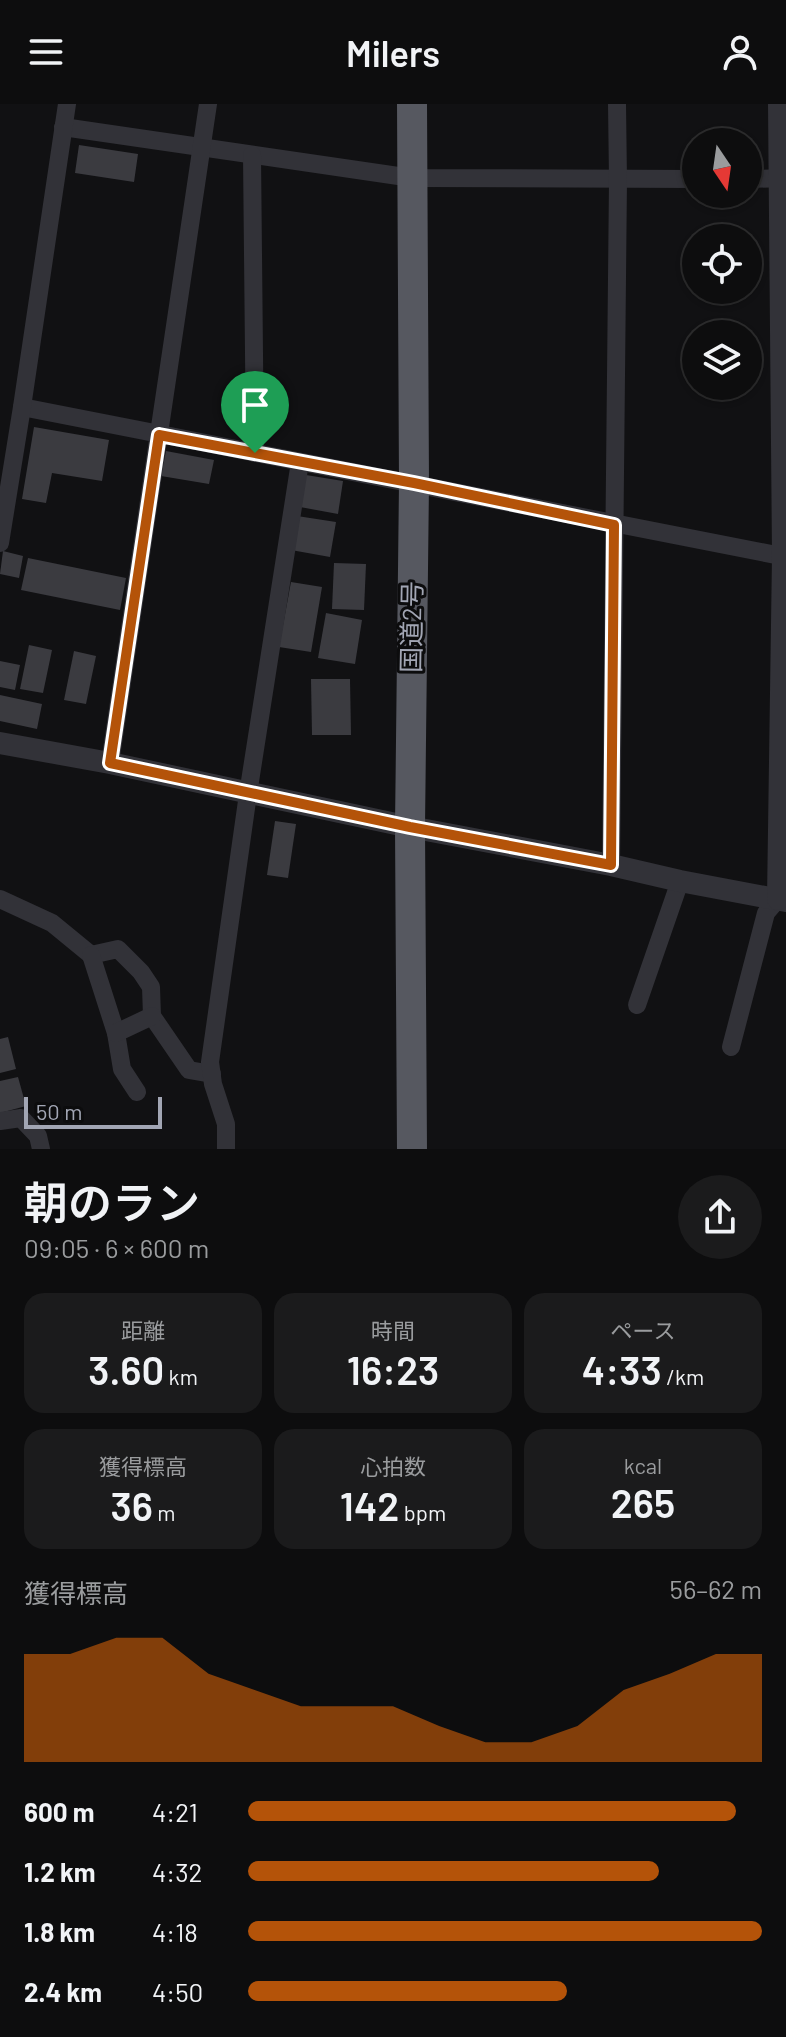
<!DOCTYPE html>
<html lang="ja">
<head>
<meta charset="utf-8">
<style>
	:root { --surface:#0d0d0e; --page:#1b1b1c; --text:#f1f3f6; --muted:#9a9c9e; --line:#2d2d2e; --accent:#b45309 }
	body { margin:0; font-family:Barlow,"Noto Sans JP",sans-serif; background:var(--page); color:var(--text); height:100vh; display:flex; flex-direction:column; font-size:30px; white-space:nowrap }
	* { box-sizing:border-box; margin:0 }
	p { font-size:26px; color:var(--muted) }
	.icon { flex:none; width:44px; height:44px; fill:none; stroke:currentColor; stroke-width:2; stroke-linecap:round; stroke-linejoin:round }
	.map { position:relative; height:1045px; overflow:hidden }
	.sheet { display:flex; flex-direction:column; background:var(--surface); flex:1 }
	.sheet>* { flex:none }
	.needle { width:52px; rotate:167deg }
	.fabs { position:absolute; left:682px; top:24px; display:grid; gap:16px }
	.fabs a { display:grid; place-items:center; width:80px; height:80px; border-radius:50%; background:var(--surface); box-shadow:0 2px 6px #0004,0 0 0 2px var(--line); font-size:40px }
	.scale { position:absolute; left:24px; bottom:20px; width:138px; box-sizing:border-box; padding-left:8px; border:4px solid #a2a6b4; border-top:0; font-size:22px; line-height:28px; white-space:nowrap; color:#a2a6b4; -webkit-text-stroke:6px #0c0c0d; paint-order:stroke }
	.pin { position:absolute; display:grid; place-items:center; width:68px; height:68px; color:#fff; margin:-82px -34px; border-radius:50% 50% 50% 0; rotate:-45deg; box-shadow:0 0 8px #0007 }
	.pin .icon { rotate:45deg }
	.round { display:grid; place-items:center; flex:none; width:84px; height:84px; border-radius:42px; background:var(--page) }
	.headline { display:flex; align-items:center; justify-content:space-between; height:136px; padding:0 24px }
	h1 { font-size:44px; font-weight:600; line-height:60px }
	.metrics { display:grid; grid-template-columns:repeat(3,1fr); gap:12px; height:136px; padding:8px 24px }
	.metrics div { display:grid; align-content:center; border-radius:20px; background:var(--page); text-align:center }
	.metrics b { font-size:40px; font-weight:600 }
	.metrics small { font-size:22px; font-weight:400 }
	.metrics p { font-size:22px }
	.chart { height:224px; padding:16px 24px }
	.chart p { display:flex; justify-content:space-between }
	.chart svg { width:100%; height:144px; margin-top:8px; fill:var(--accent); opacity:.7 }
	ul { padding:0 24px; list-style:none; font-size:26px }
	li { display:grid; grid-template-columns:128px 96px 1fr; align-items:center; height:60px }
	li i { height:20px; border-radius:10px; background:var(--accent) }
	header { display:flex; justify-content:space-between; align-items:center; height:104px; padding:0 24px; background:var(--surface); font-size:36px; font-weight:600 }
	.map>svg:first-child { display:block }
</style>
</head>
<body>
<header><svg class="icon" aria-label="menu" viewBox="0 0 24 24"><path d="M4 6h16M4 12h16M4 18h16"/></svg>Milers<svg class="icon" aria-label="person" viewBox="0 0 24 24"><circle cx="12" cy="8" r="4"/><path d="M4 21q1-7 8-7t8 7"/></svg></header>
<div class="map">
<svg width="786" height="1045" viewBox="0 0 786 1045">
	<rect width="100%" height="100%" fill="#111113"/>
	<!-- building -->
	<g fill="#3b3b40">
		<path d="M79 41 138 50 134 78 75 69Z"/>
		<path d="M34 323 109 336 102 377 52 369 46 399 22 395Z"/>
		<path d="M166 347 214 356 209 380 161 372Z"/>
		<path d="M306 371 343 377 338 410 300 403Z"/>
		<path d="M297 412 336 418 330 453 291 446Z"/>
		<path d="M3 447 23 452 19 474 0 470Z"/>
		<path d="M28 454 126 474 120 506 21 486Z"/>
		<path d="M334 459 366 460 364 506 332 505Z"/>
		<path d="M291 478 322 483 311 548 279 543Z"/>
		<path d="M326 509 362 516 355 560 318 554Z"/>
		<path d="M29 541 52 546 43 589 20 585Z"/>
		<path d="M74 547 96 552 86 600 64 596Z"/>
		<path d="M0 557 20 561 15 586 0 583Z"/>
		<path d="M311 575H350L351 631H312Z"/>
		<path d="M0 591 42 600 37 625 0 617Z"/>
		<path d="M275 717 296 720 288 774 267 771Z"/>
		<path d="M8 933 16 965 0 969V935Z"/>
		<path d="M18 973 26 1002 0 1009V977Z"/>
	</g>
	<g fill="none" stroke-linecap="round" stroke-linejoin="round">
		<!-- minor -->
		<g stroke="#323238" stroke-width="18">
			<path d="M63 23 412 74 696 75"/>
			<path d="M252 51 255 349"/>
			<path d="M748 75 786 74"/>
			<path d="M22 303C276 354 531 403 786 453"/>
			<path d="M0 439 22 303 67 0"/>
			<path d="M110 659 208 0"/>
			<path d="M611 761 618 76 617 0"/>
			<path d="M0 795 52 819 91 851 118 845 141 868 151 883 152 912 189 966 212 970"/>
			<path d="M91 851 116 929 122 965 137 988"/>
			<path d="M637 901 680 777"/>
			<path d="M116 929 152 912"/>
			<path d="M731 943 766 809 778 795"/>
			<path d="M0 1017 21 1014 38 1032 41 1045"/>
			<path d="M226 1045V1020L213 980 210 958 248 690 300 358"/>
		</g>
		<!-- tertiary -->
		<g stroke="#323238" stroke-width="22">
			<path d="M0 639 110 659 410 723 611 761 680 777 786 797"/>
			<path d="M778 795 783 452 779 0"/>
		</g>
		<!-- trunk -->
		<path stroke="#565860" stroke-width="30" d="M412 1045 410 723 414 379 412 0"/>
	</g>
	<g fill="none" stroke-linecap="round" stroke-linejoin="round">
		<!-- route casing -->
		<g stroke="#fff" stroke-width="16">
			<path id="route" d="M159 331 414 379 614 421 611 761 410 723 110 659Z"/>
		</g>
		<!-- route -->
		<use href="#route" stroke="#b45309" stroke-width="10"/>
	</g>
	<g text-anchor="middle" stroke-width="6" stroke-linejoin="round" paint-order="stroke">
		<!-- street labels -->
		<g font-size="26" fill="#a2a6b4" stroke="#0c0c0d">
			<text transform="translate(412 523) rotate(-89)" y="9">国道2号</text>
		</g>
	</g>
</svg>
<div class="fabs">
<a><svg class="needle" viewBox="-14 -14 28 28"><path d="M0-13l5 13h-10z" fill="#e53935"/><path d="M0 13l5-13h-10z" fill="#9a9c9e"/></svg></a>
<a><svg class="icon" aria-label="locate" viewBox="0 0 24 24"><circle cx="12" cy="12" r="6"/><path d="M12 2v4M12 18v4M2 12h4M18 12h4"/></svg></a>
<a><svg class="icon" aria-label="layers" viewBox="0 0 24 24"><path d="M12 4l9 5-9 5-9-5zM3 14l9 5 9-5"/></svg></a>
</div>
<div class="scale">50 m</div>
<div class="pin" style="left:255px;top:349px;background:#1e9e55"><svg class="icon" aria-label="arrive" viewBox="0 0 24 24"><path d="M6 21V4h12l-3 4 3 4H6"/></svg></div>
</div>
<section class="sheet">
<div class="headline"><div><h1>朝のラン</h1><p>09:05 · 6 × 600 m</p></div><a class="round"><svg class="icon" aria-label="share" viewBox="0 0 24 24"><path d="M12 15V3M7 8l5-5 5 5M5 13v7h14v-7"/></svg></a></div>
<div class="metrics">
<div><p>距離</p><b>3.60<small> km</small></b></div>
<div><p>時間</p><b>16:23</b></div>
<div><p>ペース</p><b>4:33<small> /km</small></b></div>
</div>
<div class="metrics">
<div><p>獲得標高</p><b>36<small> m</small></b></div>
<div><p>心拍数</p><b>142<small> bpm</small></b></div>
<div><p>kcal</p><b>265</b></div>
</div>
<div class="chart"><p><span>獲得標高</span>56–62 m</p>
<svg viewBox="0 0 160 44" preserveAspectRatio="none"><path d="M0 44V11L10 11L20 6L30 6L40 17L50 22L60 27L70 27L80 27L90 33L100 38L110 38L120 33L130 22L140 17L150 11L160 11V44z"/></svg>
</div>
<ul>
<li><b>600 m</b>4:21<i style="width:95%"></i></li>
<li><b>1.2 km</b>4:32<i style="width:80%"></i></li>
<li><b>1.8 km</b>4:18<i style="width:100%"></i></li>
<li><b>2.4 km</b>4:50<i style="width:62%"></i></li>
</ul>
</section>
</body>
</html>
